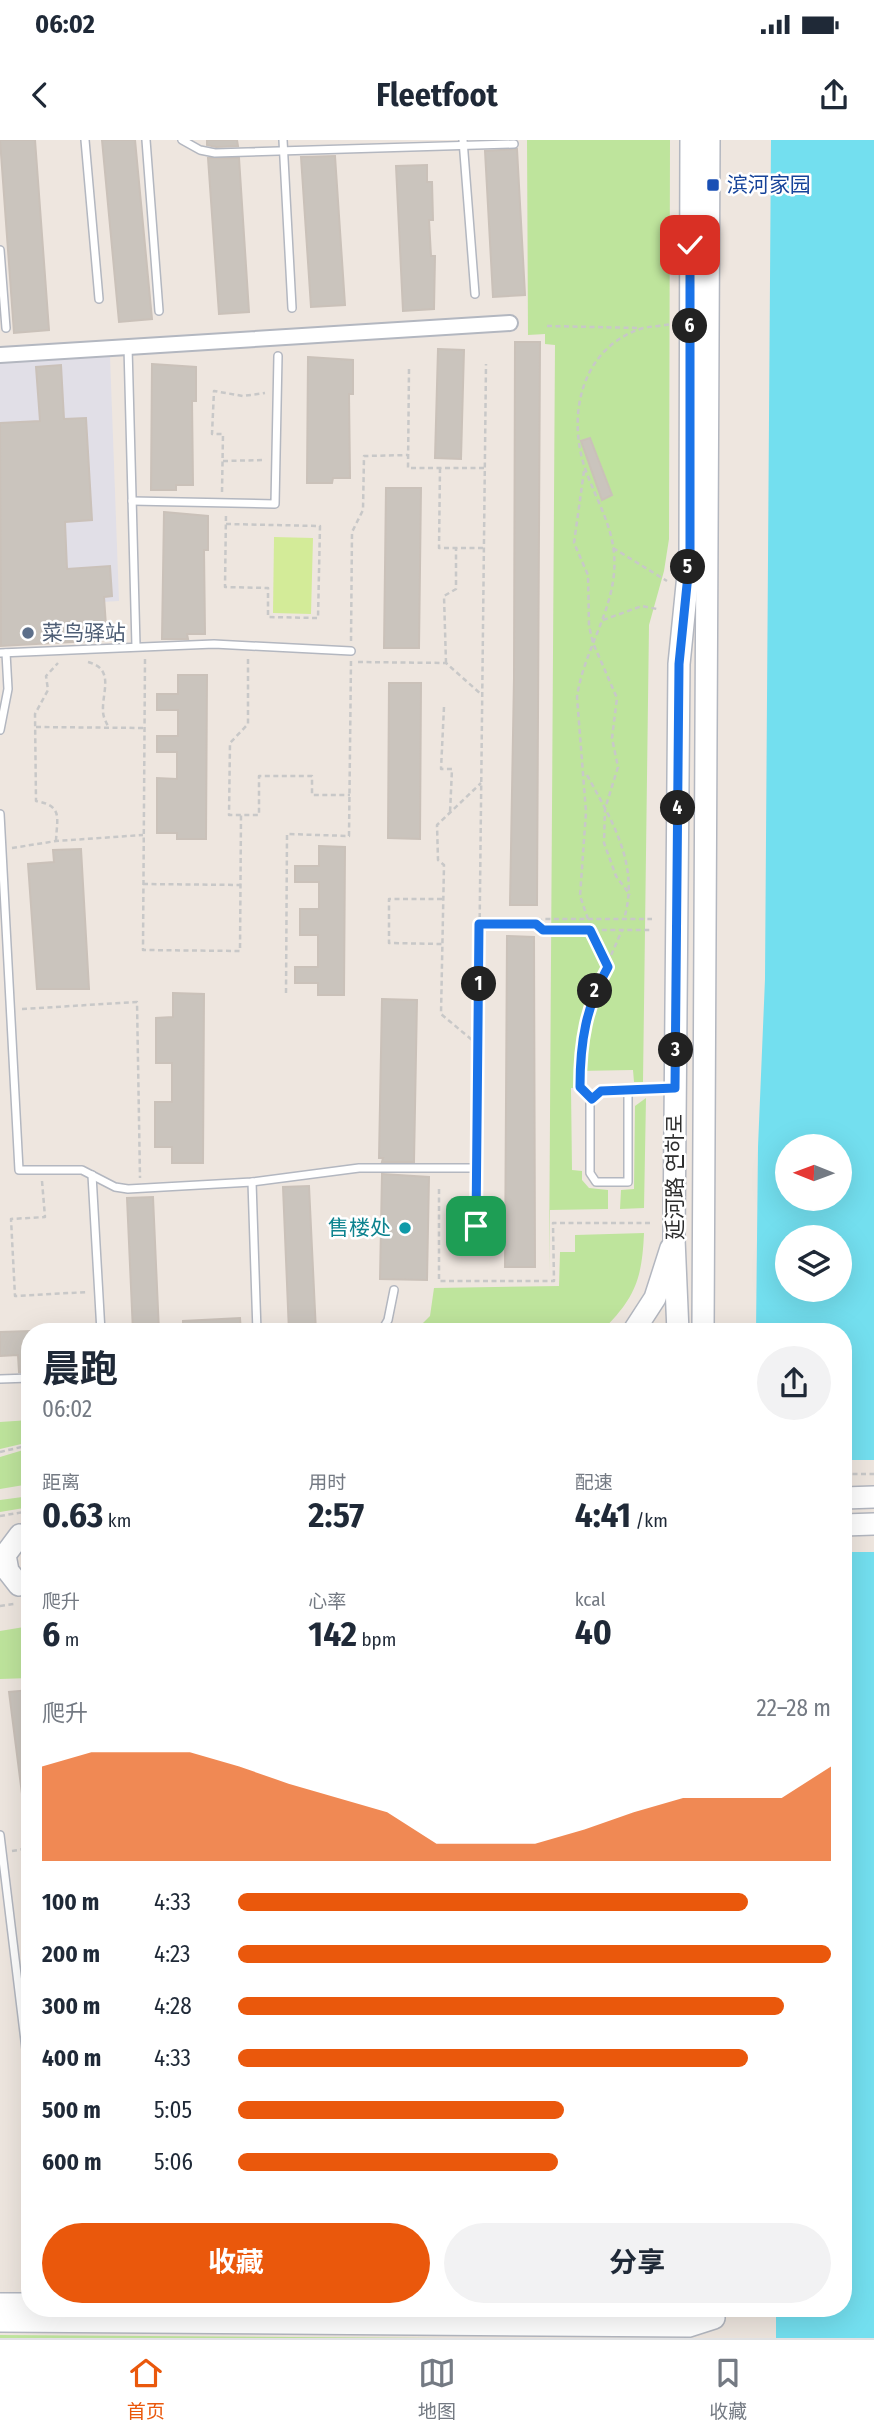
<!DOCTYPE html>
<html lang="zh">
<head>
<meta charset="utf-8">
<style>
	:root { --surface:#fff; --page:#f2f2f3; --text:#1f2937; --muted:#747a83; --line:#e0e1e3; --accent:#ea580c }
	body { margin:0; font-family:"Fira Sans Condensed","Noto Sans SC","Noto Sans KR",sans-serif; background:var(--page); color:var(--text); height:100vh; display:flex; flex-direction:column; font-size:26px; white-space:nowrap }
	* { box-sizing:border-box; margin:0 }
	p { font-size:23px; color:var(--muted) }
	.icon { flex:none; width:38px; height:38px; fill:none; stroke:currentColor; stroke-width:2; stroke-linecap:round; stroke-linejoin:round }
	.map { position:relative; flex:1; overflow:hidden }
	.sheet { position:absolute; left:21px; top:1183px; width:831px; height:994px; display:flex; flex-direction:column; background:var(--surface); border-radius:28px; box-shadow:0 7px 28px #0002 }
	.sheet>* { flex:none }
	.needle { width:46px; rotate:271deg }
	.buttons { position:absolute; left:775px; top:994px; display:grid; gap:14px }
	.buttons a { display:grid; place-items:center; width:77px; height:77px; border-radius:50%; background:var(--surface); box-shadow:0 7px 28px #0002; font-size:35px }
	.pin { position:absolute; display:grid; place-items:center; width:60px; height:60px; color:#fff; margin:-30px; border-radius:14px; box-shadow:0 4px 10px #0006 }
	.km { position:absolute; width:35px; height:35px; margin:-18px; border-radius:50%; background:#222; color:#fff; font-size:19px; line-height:35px; text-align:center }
	.round { display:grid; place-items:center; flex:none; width:74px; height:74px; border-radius:37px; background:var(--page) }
	.overview { display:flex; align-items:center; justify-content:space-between; height:119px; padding:0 21px }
	h1 { font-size:38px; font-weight:700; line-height:52px }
	.stats { display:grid; grid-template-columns:repeat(3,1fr); gap:10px; height:119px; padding:7px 21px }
	.stats div { display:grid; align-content:center }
	.stats b { font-size:35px; font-weight:700 }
	.stats small { font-size:19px; font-weight:400 }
	.stats p { font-size:19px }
	.chart { height:196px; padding:14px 21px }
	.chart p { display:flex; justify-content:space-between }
	.chart svg { width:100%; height:126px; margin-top:7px; fill:var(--accent); opacity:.7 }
	.action { display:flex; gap:14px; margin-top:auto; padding:14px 21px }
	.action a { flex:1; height:80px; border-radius:42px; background:var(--accent); color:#fff; font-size:28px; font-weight:700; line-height:80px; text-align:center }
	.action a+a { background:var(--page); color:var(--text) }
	ul { padding:0 21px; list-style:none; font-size:23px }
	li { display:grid; grid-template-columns:112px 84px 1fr; align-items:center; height:52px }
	li i { height:18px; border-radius:9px; background:var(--accent) }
	.status { display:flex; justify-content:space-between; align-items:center; height:49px; padding:0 35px; background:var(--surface); direction:ltr }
	.status svg { height:19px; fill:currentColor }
	header { display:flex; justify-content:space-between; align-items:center; height:91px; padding:0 21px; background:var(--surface); font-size:32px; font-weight:700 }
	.tabs { display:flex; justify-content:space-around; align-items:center; height:98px; border-top:2px solid var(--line); background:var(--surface); font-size:19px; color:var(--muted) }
	.tabs a { display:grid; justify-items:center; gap:4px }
	.tabs .on { color:var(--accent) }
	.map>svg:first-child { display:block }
</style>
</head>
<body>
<div class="status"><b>06:02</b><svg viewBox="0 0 49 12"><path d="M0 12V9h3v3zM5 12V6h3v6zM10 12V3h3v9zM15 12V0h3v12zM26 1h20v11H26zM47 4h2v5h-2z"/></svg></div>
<header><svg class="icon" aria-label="back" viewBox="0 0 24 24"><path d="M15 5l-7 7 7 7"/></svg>Fleetfoot<svg class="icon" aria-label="share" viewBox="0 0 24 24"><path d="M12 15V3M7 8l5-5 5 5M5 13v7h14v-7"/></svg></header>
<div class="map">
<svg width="874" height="2198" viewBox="0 0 874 2198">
	<rect width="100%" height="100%" fill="#eee6df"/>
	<!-- industrial -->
	<path fill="#e1dfe7" d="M110 216 119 461 0 468V221Z"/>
	<!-- green -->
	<g fill="#bee49c">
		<path d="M527 0H670L669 399 664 431 649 485 643 942H634L633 930 577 931V948H571L572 1030 582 1031V1040L589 1048 608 1050V1069L550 1070 549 1131 555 205 545 204V194L528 195Z"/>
		<path d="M646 958 644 1068 620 1069 621 1050 634 1049 635 966Z"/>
		<path d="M644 1093C642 1140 635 1158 601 1192H414L430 1176 434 1148 559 1146 560 1112H575V1095Z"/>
		<path d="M30 1280V1302L0 1309V1282Z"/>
		<path d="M30 1308V1344L0 1349V1317Z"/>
		<path d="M30 1356V1367L0 1372V1360Z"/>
		<path d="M30 1486V1538L0 1539V1491Z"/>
		<path d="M0 2195 446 2198H0Z"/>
	</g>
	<!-- pitch -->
	<path fill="#d3eb98" d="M274 397 313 398 311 474 273 473Z"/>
	<!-- water -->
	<path fill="#73dfef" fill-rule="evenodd" d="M771 0H874V2198H776V2168H844V1192H756L758 1007 765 839ZM788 1006H840V1059H788ZM788 1097H840V1150H788Z"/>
	<!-- pier -->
	<rect fill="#eee6df" x="844" y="1320" width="30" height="92"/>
	<!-- building -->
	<g fill="#cac4bd" stroke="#cac1b9" stroke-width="2">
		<path d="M0 0H35L49 190 14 193Z"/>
		<path d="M102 0H135L152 179 119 182Z"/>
		<path d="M207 0H237L238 6 216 7 207 5Z"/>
		<path d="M517 9 525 155 493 157 485 11Z"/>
		<path d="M335 16 345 165 311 167 301 17Z"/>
		<path d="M208 18H239L249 172 219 174Z"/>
		<path d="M427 25V42H432L433 80H429L431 116H435L434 169 403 171 396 26Z"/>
		<path d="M515 202H540L537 765H510L514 538Z"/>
		<path d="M438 209 464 210 461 319 435 318Z"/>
		<path d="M308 217 353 220V254H349L350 338H333L332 343H307Z"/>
		<path d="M152 224 196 227V261H192L193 345H176V350H151Z"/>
		<path d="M61 225 64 279 86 278 92 380 65 382 67 429 110 426 112 456 104 457 107 500 1 506 0 283 40 281 36 227Z"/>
		<path d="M590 298 612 355 602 360 581 301Z"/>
		<path d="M386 348H421L419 508H384Z"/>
		<path d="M164 372 208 376V410H204L205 494H187L188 499H162Z"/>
		<path d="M178 535H207L206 699H177V693H157V638L177 639V612H157V596H178V570H157V554H178Z"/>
		<path d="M389 543H421L420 699 388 698Z"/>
		<path d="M319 706 345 707 344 855H318V843H295V827H318V795H300V769H319V742H295V726H319Z"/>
		<path d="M81 709 89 849H37L28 724 54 722 53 710Z"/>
		<path d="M507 796 534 797 535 1127H505Z"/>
		<path d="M173 853 204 854 203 1023H172V1007H155V962H172V923H156V878L173 877Z"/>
		<path d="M382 859 417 860 414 1022H382L383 1018H379Z"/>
		<path d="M382 1034 429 1037 427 1140 380 1139Z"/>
		<path d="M309 1046 316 1192H289L283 1047Z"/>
		<path d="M153 1057 159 1192H133L127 1058Z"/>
		<path d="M240 1178 241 1192H183V1181Z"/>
		<path d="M30 1191V1232H19L18 1215 0 1216V1192Z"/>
		<path d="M30 1550V1653L22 1654 9 1552Z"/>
	</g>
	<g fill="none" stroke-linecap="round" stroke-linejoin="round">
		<!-- lane casing -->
		<g stroke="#b3b7c0" stroke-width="10">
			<g id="lane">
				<path d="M85 0 99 159"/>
				<path d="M146 0 159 171"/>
				<path d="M182 0 200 10 215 13 514 4"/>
				<path d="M283 0 292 168"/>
				<path d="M463 0 475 154"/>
				<path d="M0 110 6 188"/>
				<path d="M128 207 136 506"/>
				<path d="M132 361 275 364 278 216"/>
				<path d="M0 513 214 504 351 511"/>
				<path d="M0 590 8 549 6 513"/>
				<path d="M0 674 19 1030H82L115 1047 128 1049 252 1042 359 1028H476"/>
				<path d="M628 950V1042H596L590 1033V964C592 959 595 953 601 951 618 946 653 949 671 949"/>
				<path d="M92 1035 101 1192"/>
				<path d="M252 1042 257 1192"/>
				<path d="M381 1192 388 1180 394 1150"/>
				<path d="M0 1239 30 1238"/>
				<path d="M0 1695 30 1942"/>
			</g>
		</g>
		<!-- street casing -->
		<g stroke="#b3b7c0" stroke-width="18">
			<path id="street" d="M0 215 510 183"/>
		</g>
		<!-- secondary casing -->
		<g stroke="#b3b7c0" stroke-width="24">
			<g id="secondary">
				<path d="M633 1192 655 1158 671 1108"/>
				<path d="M678 1192 674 1099 679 524 690 415 691 0"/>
				<path d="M703 1192 709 0"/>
				<path d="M844 1358 874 1357"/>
				<path d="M844 1385 874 1384"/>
				<path d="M19 1445 8 1431 5 1415 20 1395"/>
				<path d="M0 2164H30"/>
				<path d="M0 2181 689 2186 714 2178"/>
			</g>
		</g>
		<!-- path -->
		<g stroke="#c8c8c8" stroke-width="2.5" stroke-dasharray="5 3.5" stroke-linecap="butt">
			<path d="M547 186 639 188"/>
			<path d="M409 229 408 328H484"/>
			<path d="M223 321 265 320"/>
			<path d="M440 328 439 408H484"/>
			<path d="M584 331 574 403 588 435 589 486 593 503 617 558 612 598 618 627 605 669 604 703 616 736 630 755"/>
			<path d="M222 352 223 294H212L214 251 243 256 265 253"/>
			<path d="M226 384 320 386 318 478 268 477V448L225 447 226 373"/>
			<path d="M613 408 667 441"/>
			<path d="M603 480 642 466 657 469"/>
			<path d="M351 501 352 392 363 370 364 316 408 315"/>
			<path d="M145 519 143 810 240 811 241 675"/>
			<path d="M248 519V584L230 603 229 675H259V636H312V655H350"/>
			<path d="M88 522C115 529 102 552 103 571 103 577 106 582 109 588"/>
			<path d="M358 522 446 523 482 555"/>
			<path d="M446 523 444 456 456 449V408"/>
			<path d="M444 567 441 629H452L450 673"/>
			<path d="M36 587 144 588"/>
			<path d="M587 635C612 681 640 725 624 779"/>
			<path d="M56 701C57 677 63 666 36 661L35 574 48 550 46 536 58 523"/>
			<path d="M12 708 56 701 143 695"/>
			<path d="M143 744 241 745"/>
			<path d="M442 759H389V803L442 804"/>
			<path d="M588 779 580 756 586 672 577 557C584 507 619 465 614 413 611 381 592 352 583 322 568 269 584 208 640 189 650 186 662 186 672 184"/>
			<path d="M479 784H536L543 779H652"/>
			<path d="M536 784 543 790H652"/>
			<path d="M590 790 608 827"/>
			<path d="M286 853 287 694 349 696 351 521"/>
			<path d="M22 869 137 862 140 1038"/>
			<path d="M478 905 441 874 444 725 438 720 437 685 481 643"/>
			<path d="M585 952 580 947V916L587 871 622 790"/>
			<path d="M477 1016 486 224"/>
			<path d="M42 1041 45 1077 11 1079 15 1156 88 1152"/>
			<path d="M439 1049V1141H554L553 1083H650"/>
			<path d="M476 1085V1040"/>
			<path d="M0 1312 30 1305"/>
			<path d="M844 1334H874"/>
			<path d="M0 1376 30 1371"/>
			<path d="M0 1466 14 1464"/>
			<path d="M12 1711 30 1708"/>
		</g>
		<!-- lane -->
		<use href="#lane" stroke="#fff" stroke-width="7"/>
		<!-- street -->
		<use href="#street" stroke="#fff" stroke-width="14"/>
		<!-- secondary -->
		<use href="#secondary" stroke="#fff" stroke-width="21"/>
	</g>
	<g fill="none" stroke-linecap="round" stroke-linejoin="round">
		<!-- route casing -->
		<g stroke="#fff" stroke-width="14">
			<path id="route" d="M476 1086 479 784H536L543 790H590L608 827C586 866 580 902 580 947L592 959 601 951 675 948 679 524 690 415V105"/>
		</g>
		<!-- route -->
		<use href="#route" stroke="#1a73e8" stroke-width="9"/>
	</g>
	<!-- markers -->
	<rect fill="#1a4fb4" stroke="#fff" stroke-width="2.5" x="706" y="38" width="14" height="14" rx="3.5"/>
	<circle fill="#5c6f8a" stroke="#fff" stroke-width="2.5" cx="28" cy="493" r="7"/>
	<circle fill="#0f9aa8" stroke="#fff" stroke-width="2.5" cx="405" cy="1088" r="7"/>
	<g text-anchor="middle" stroke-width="5" stroke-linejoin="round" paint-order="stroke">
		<!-- transit labels -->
		<g font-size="21" fill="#164399" stroke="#fff" text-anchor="start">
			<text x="727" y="52">滨河家园</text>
		</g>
		<!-- service labels -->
		<g font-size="21" fill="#4e5e75" stroke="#fff" text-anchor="start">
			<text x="42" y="500">菜鸟驿站</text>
		</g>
		<!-- street labels -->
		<g font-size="21" fill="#2d2d2d" stroke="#fff">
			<text transform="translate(675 1037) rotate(-90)" y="7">延河路 연하로</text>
		</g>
		<!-- culture labels -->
		<g font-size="21" fill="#0d838f" stroke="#fff" text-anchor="end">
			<text x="391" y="1095">售楼处</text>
		</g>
	</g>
</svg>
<div class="buttons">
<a><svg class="needle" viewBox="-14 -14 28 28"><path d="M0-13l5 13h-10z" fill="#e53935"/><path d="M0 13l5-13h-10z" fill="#747a83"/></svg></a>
<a><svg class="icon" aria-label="layers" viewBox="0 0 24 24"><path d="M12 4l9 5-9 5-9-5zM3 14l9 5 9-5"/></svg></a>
</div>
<div class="pin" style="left:476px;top:1086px;background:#1e9e55"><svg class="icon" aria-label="arrive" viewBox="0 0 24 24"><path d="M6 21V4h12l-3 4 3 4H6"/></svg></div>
<div class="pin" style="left:690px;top:105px;background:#d93025"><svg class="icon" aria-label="check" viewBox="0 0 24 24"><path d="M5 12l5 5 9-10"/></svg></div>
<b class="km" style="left:479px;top:844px">1</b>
<b class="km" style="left:595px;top:851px">2</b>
<b class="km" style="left:676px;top:910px">3</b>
<b class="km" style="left:678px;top:668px">4</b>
<b class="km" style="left:688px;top:427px">5</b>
<b class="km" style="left:690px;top:186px">6</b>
<section class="sheet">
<div class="overview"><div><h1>晨跑</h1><p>06:02</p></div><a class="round"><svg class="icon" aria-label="share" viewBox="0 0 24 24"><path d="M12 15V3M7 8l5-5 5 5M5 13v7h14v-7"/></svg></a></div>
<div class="stats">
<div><p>距离</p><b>0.63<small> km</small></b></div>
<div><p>用时</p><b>2:57</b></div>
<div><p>配速</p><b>4:41<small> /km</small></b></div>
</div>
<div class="stats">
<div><p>爬升</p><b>6<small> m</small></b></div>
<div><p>心率</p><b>142<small> bpm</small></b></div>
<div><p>kcal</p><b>40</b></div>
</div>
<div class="chart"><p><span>爬升</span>22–28 m</p>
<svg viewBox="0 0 160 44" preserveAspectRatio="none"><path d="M0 44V11L10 6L20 6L30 6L40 11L50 17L60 22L70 27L80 38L90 38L100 38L110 33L120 27L130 22L140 22L150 22L160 11V44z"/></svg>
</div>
<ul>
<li><b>100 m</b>4:33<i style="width:86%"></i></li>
<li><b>200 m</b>4:23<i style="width:100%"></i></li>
<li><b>300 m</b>4:28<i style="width:92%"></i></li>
<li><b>400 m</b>4:33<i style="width:86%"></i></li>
<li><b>500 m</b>5:05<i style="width:55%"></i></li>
<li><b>600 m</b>5:06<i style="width:54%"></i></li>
</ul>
<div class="action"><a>收藏</a><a>分享</a></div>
</section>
</div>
<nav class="tabs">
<a class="on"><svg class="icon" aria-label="home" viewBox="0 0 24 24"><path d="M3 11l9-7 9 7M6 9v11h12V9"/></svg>首页</a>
<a><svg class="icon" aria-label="map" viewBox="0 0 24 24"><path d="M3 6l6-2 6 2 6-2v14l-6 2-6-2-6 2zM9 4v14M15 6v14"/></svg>地图</a>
<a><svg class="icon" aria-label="saved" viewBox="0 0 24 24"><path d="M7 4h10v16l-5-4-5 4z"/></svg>收藏</a>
</nav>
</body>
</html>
